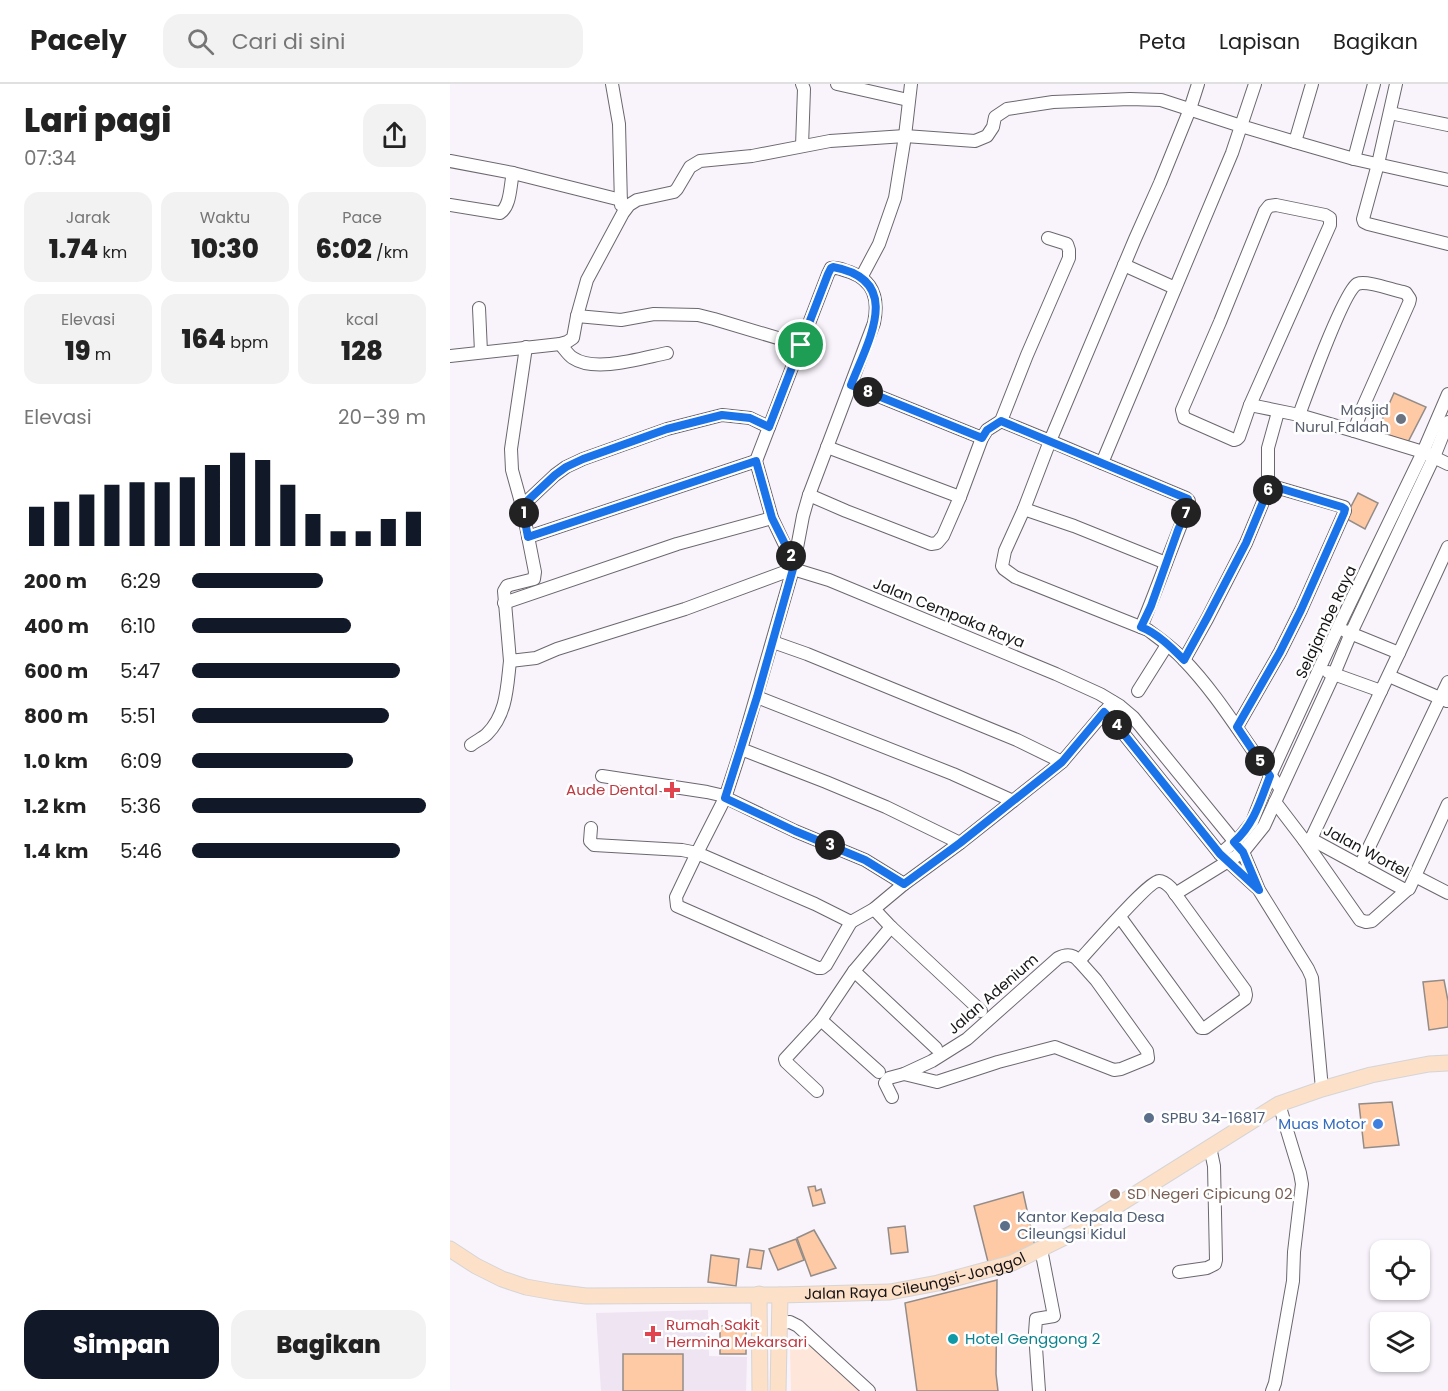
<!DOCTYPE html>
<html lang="id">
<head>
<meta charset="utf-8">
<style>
	:root { --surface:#fff; --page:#f2f2f2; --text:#222; --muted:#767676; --line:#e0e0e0; --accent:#111827 }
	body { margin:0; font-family:Poppins,sans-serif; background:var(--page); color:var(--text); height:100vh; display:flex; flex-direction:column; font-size:22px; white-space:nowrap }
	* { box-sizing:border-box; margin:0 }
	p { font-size:20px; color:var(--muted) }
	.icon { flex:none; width:33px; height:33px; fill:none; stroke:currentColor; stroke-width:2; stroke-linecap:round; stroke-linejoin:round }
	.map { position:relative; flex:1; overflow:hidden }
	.side { display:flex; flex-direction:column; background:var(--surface); width:450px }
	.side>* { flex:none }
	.buttons { position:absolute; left:920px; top:1156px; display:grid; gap:12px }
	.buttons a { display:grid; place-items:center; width:60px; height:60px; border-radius:12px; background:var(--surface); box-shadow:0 2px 4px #0004; font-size:30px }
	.pin { position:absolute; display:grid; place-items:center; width:51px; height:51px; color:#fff; margin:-26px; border:3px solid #fff; border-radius:50%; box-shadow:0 2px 6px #0007 }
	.km { position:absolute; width:30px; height:30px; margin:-15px; border-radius:50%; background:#222; color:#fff; font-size:16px; line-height:30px; text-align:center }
	.round { display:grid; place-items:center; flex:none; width:63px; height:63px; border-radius:18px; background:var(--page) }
	.head { display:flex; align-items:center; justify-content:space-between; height:102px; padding:0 24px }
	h1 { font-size:33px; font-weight:800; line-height:45px }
	.figures { display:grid; grid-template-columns:repeat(3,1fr); gap:9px; height:102px; padding:6px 24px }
	.figures div { display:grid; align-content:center; border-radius:15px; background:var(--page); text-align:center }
	.figures b { font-size:26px; font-weight:800 }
	.figures small { font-size:16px; font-weight:400 }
	.figures p { font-size:16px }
	.chart { height:168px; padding:12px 24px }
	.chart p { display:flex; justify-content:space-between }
	.chart svg { width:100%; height:108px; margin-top:6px; stroke:var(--accent); stroke-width:6 }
	.action { display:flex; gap:12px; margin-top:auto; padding:12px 24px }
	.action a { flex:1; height:69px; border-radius:18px; background:var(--accent); color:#fff; font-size:24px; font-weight:800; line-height:69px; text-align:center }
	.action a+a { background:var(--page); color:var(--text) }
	ul { padding:0 24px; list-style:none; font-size:20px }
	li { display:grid; grid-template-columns:96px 72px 1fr; align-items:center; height:45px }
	li i { height:15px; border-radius:8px; background:var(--accent) }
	header { display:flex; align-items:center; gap:36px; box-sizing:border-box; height:84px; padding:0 30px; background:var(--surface); border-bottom:2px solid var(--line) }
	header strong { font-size:28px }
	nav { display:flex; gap:33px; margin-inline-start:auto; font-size:21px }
	.search { width:420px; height:54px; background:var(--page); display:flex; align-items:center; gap:15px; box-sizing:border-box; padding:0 21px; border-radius:18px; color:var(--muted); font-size:22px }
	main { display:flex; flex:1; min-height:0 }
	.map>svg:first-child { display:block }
</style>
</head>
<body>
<header>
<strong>Pacely</strong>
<div class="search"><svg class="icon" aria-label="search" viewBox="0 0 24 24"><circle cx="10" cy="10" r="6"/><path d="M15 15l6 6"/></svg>Cari di sini</div>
<nav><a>Peta</a><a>Lapisan</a><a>Bagikan</a></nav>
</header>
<main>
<section class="side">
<div class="head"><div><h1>Lari pagi</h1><p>07:34</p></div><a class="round"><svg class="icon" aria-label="share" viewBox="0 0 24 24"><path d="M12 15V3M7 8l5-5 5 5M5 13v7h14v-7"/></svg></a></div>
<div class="figures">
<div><p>Jarak</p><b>1.74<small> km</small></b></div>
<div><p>Waktu</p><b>10:30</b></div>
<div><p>Pace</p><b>6:02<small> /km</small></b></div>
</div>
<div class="figures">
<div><p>Elevasi</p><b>19<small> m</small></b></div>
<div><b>164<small> bpm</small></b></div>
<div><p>kcal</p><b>128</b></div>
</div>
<div class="chart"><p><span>Elevasi</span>20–39 m</p>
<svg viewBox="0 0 160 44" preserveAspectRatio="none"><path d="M5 44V28M15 44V26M25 44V23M35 44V19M45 44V18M55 44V18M65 44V16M75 44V11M85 44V6M95 44V9M105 44V19M115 44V31M125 44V38M135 44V38M145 44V33M155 44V30"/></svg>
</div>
<ul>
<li><b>200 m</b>6:29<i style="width:56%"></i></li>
<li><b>400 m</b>6:10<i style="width:68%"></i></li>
<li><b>600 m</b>5:47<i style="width:89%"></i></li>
<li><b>800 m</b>5:51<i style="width:84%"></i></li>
<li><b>1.0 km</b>6:09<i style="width:69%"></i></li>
<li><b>1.2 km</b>5:36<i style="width:100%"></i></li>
<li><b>1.4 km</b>5:46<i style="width:89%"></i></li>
</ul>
<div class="action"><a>Simpan</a><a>Bagikan</a></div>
</section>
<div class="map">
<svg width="998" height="1307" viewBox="0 0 998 1307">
	<rect width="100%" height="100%" fill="#f9f3fb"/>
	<!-- commercial -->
	<path fill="#fee6db" d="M352 1250 419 1307H341L340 1265Z"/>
	<!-- built -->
	<path fill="#efe4f2" d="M258 1226 259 1272 297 1273 296 1307H151L146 1229Z"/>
	<!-- building -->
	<g fill="#fec9a5" stroke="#938c87" stroke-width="1.5">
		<path d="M944 309 976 323 958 358 927 347Z"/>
		<path d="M908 409 928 419 915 445 895 434Z"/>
		<path d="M994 896 998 917V943L979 946 973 898Z"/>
		<path d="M942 1018 949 1061 914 1064 909 1020Z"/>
		<path d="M365 1102 366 1107 371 1105 375 1119 363 1122 358 1103Z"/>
		<path d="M573 1108 585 1162 539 1182 524 1122Z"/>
		<path d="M455 1142 458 1168 441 1170 438 1144Z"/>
		<path d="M364 1146 386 1184 361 1192 347 1154Z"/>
		<path d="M346 1155 354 1176 328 1186 319 1165Z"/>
		<path d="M300 1165 314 1167 311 1185 297 1183Z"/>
		<path d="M261 1171 289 1175 286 1202 258 1198Z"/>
		<path d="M547 1196 546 1290 548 1307H467L455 1219Z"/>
		<rect x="270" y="1242" width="26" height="28"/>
		<rect x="173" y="1270" width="60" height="37"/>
	</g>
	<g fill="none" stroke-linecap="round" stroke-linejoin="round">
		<!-- minor casing -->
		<g stroke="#6c676e" stroke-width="14">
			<g id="minor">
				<path d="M162 0 169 40 171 121"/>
				<path d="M387 0 458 16"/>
				<path d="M805 0 791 42 845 58"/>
				<path d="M862 0 845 58 904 75 998 96"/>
				<path d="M946 0 928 80 913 135 914 138 918 140 998 160"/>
				<path d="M940 29 998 41"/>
				<path d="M352 62 354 5 352 0"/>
				<path d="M904 75 924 0"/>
				<path d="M0 77 63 89 171 116"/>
				<path d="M0 121 50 129C61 122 60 101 63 89"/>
				<path d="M826 121 875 131 880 134V141L800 321 789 353 787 355 784 356 734 334 732 326 770 238 815 127 819 122Z"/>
				<path d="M674 181 725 204"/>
				<path d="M412 192 429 160 445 114 455 52 461 0"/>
				<path d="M29 224 31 268"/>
				<path d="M127 232 171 236 204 230 248 231 264 235 351 261"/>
				<path d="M110 260C114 264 118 271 123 274 145 289 192 274 217 269"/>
				<path d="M0 272 110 260 117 258 123 254 127 232 137 196 173 129 179 121 187 116 224 108 227 105 240 83 250 77 302 72 380 57 455 52 525 57 537 52 543 43 545 33 557 25 603 18 680 15 711 16 791 42 782 69 652 379 736 414 739 417V421C722 461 708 503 691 543"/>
				<path d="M401 301 532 354"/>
				<path d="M800 321 849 331 904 347 973 368 998 380"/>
				<path d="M849 331C856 312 894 207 907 200 917 196 942 206 953 208L956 209 960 215 959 219 912 325 904 347"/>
				<path d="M551 337 600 357 685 155 710 99 740 25 748 0"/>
				<path d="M319 343 300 334 272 331 217 345 133 375 116 383 105 391 72 422 85 488 84 495 60 501 57 502 54 507 60 577 86 574 107 565 235 525 343 485 379 496 606 590 650 610 670 622 683 633 793 768 809 806 858 885 862 894 872 1005"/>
				<path d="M652 379 600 357 574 425 555 467 552 482 554 485 565 493 698 546C710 555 723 564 733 575 771 614 797 662 830 704"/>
				<path d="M818 406V364L828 328"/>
				<path d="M359 411 396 427 481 460 487 459 493 452 510 413 377 363"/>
				<path d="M510 413 532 354 537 346 551 337 577 271 619 174V166L617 160 598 154"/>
				<path d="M72 422 62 386 61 365 76 263"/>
				<path d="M574 425 624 442 716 479"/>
				<path d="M78 453 306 377"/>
				<path d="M343 478 322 434 306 377 378 190 381 184C388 183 393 186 400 188 424 197 429 215 424 239L359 411 353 432 343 485 291 665 275 714 247 769 365 820 401 838 424 825 454 800 510 759 612 678 663 618"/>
				<path d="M54 519 227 460 322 434"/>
				<path d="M323 558 357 570 567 656 612 678"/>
				<path d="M949 569 998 463"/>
				<path d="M734 576 757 535 796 459 818 406 823 404H829L894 423 895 427 851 526 830 568 787 643"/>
				<path d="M878 588 931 607 949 569 895 547"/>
				<path d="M939 592 997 617"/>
				<path d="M688 607 717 561"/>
				<path d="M307 613 503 690 563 717"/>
				<path d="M654 628 665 639 770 770 806 803"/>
				<path d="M21 661C26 657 33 654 37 650 57 630 57 603 60 577"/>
				<path d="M291 665 376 698 436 723 510 759"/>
				<path d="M152 692 257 708 270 711 345 747 415 776 454 800"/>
				<path d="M825 718 854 756 861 755 955 806 959 805 965 792 998 809"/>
				<path d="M141 744 140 757 144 761 232 766 247 769 226 813 227 822 368 884H372L376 881 401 838"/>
				<path d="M861 755 931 607"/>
				<path d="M854 756 910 836 916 838 922 837 958 805"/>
				<path d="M770 770 790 753 802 738 820 692 888 544 973 368 998 310"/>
				<path d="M910 782 998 598"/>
				<path d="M965 792 998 720"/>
				<path d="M725 810 793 768 814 742 884 590 901 549 984 373 998 338"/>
				<path d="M441 843 531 927"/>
				<path d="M404 887 486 964"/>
				<path d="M371 936 429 988"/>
				<path d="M454 990 487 998 548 978 605 963 664 986 671 985 698 974 697 967 646 896 629 877"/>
				<path d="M367 1007 336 978 335 975 371 936 404 887 441 843 424 825"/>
				<path d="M442 1013 435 999 439 994 454 990 482 977 517 955 608 874C616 870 623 870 629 877 640 865 699 797 709 797 714 797 718 801 721 804L795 906 796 911 795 915 755 944H751L670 833"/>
				<path d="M729 1188 757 1184 765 1180 766 1176 764 1082 760 1063"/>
				<path d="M329 1239 340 1238 348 1242 419 1307"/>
				<path d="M589 1307 585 1249 586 1235 604 1232 591 1165"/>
				<path d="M822 1307 825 1299 843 1197 844 1168 852 1100 850 1089 829 1020"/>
			</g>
		</g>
		<!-- major casing -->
		<g stroke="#d5d5d5" stroke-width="17">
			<g id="major">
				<path id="s1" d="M0 1165 26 1182 52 1195 76 1203 104 1208 136 1212 330 1211 440 1208 488 1199 562 1179 625 1148 829 1020 872 1005 921 991 979 980 998 979"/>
				<path d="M309 1210 310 1307"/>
				<path d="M328 1307 330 1211"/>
			</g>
		</g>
		<!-- minor -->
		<use href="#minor" stroke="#fff" stroke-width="12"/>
		<!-- major -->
		<use href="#major" stroke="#fde0c8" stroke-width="15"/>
	</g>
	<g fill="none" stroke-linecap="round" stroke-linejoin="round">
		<!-- route casing -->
		<g stroke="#fff" stroke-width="12">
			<path id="route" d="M383 183C455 196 418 257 401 301L532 354 537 346 551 337 738 415 739 421 728 446 701 522 691 543C707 549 722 564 734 576L757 534 796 459 818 406 823 404H829L892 423 895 425 894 429 851 526 830 568 787 643 820 692C811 715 804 741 784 758L793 768 809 806 770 770 665 639 654 628 612 678 510 759 454 800 415 776 345 747 275 714 307 613 343 485 344 478 322 434 306 377 78 453 72 422 105 391 116 383 133 375 217 345 272 331 300 334 319 343 378 190 381 184Z"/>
		</g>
		<!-- route -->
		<use href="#route" stroke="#1a73e8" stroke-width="8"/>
	</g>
	<!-- markers -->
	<circle fill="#6b7280" stroke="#fff" stroke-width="2" cx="951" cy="335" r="6"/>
	<g fill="#e0444e" stroke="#fff" stroke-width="2">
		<path d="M219 697h6v6h6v6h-6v6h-6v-6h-6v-6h6z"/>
		<path d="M200 1241h6v6h6v6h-6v6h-6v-6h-6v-6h6z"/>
	</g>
	<g fill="#5c6f8a" stroke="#fff" stroke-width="2">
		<circle cx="699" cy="1034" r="6"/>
		<circle cx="555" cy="1142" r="6"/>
	</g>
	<circle fill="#3f7fe0" stroke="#fff" stroke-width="2" cx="928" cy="1040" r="6"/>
	<circle fill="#8d6e63" stroke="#fff" stroke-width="2" cx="665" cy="1110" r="6"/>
	<circle fill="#0f9aa8" stroke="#fff" stroke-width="2" cx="503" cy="1255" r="6"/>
	<g text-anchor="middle" stroke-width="5" stroke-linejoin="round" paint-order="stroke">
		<!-- worship labels -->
		<g font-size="15" fill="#5b616d" stroke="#fff" text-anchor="end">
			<text x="939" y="331">Masjid<tspan x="939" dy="17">Nurul Falaah</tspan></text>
		</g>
		<!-- street labels -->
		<g font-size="15" fill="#151316" stroke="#fff">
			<text transform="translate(499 529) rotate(22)" y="5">Jalan Cempaka Raya</text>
			<text transform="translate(876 538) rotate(-65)" y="5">Selajambe Raya</text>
			<text transform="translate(916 767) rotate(28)" y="5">Jalan Wortel</text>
			<text transform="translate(543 910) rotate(-41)" y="5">Jalan Adenium</text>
			<text dy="5" stroke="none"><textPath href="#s1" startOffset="477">Jalan Raya Cileungsi-Jonggol</textPath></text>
		</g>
		<!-- health labels -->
		<g font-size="15" fill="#be3a42" stroke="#fff" text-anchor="end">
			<text x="208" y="711">Aude Dental</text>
			<text x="216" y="1246" text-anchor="start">Rumah Sakit<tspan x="216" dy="17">Hermina Mekarsari</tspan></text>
		</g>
		<!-- service labels -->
		<g font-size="15" fill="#4e5e75" stroke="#fff" text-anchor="start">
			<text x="711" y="1039">SPBU 34-16817</text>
			<text x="567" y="1138">Kantor Kepala Desa<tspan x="567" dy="17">Cileungsi Kidul</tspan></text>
		</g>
		<!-- shop labels -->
		<g font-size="15" fill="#366cbe" stroke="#fff" text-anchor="end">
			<text x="916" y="1045">Muas Motor</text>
		</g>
		<!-- education labels -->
		<g font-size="15" fill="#785e54" stroke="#fff" text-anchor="start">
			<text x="677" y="1115">SD Negeri Cipicung 02</text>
		</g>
		<!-- culture labels -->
		<g font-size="15" fill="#0d838f" stroke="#fff" text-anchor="start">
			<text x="515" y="1260">Hotel Genggong 2</text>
		</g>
	</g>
</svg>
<div class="buttons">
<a><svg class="icon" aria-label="locate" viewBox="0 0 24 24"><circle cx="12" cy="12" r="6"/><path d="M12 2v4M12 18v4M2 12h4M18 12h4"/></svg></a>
<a><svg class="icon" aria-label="layers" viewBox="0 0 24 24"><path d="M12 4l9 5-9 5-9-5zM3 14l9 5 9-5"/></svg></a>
</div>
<div class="pin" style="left:351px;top:261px;background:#1e9e55"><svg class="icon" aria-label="arrive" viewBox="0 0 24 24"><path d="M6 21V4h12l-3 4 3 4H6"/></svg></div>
<b class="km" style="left:74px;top:429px">1</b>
<b class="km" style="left:341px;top:472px">2</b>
<b class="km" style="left:380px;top:761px">3</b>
<b class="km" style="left:667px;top:641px">4</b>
<b class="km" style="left:810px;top:677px">5</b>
<b class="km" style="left:818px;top:406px">6</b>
<b class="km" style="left:736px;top:429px">7</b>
<b class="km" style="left:418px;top:308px">8</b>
</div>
</main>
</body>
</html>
